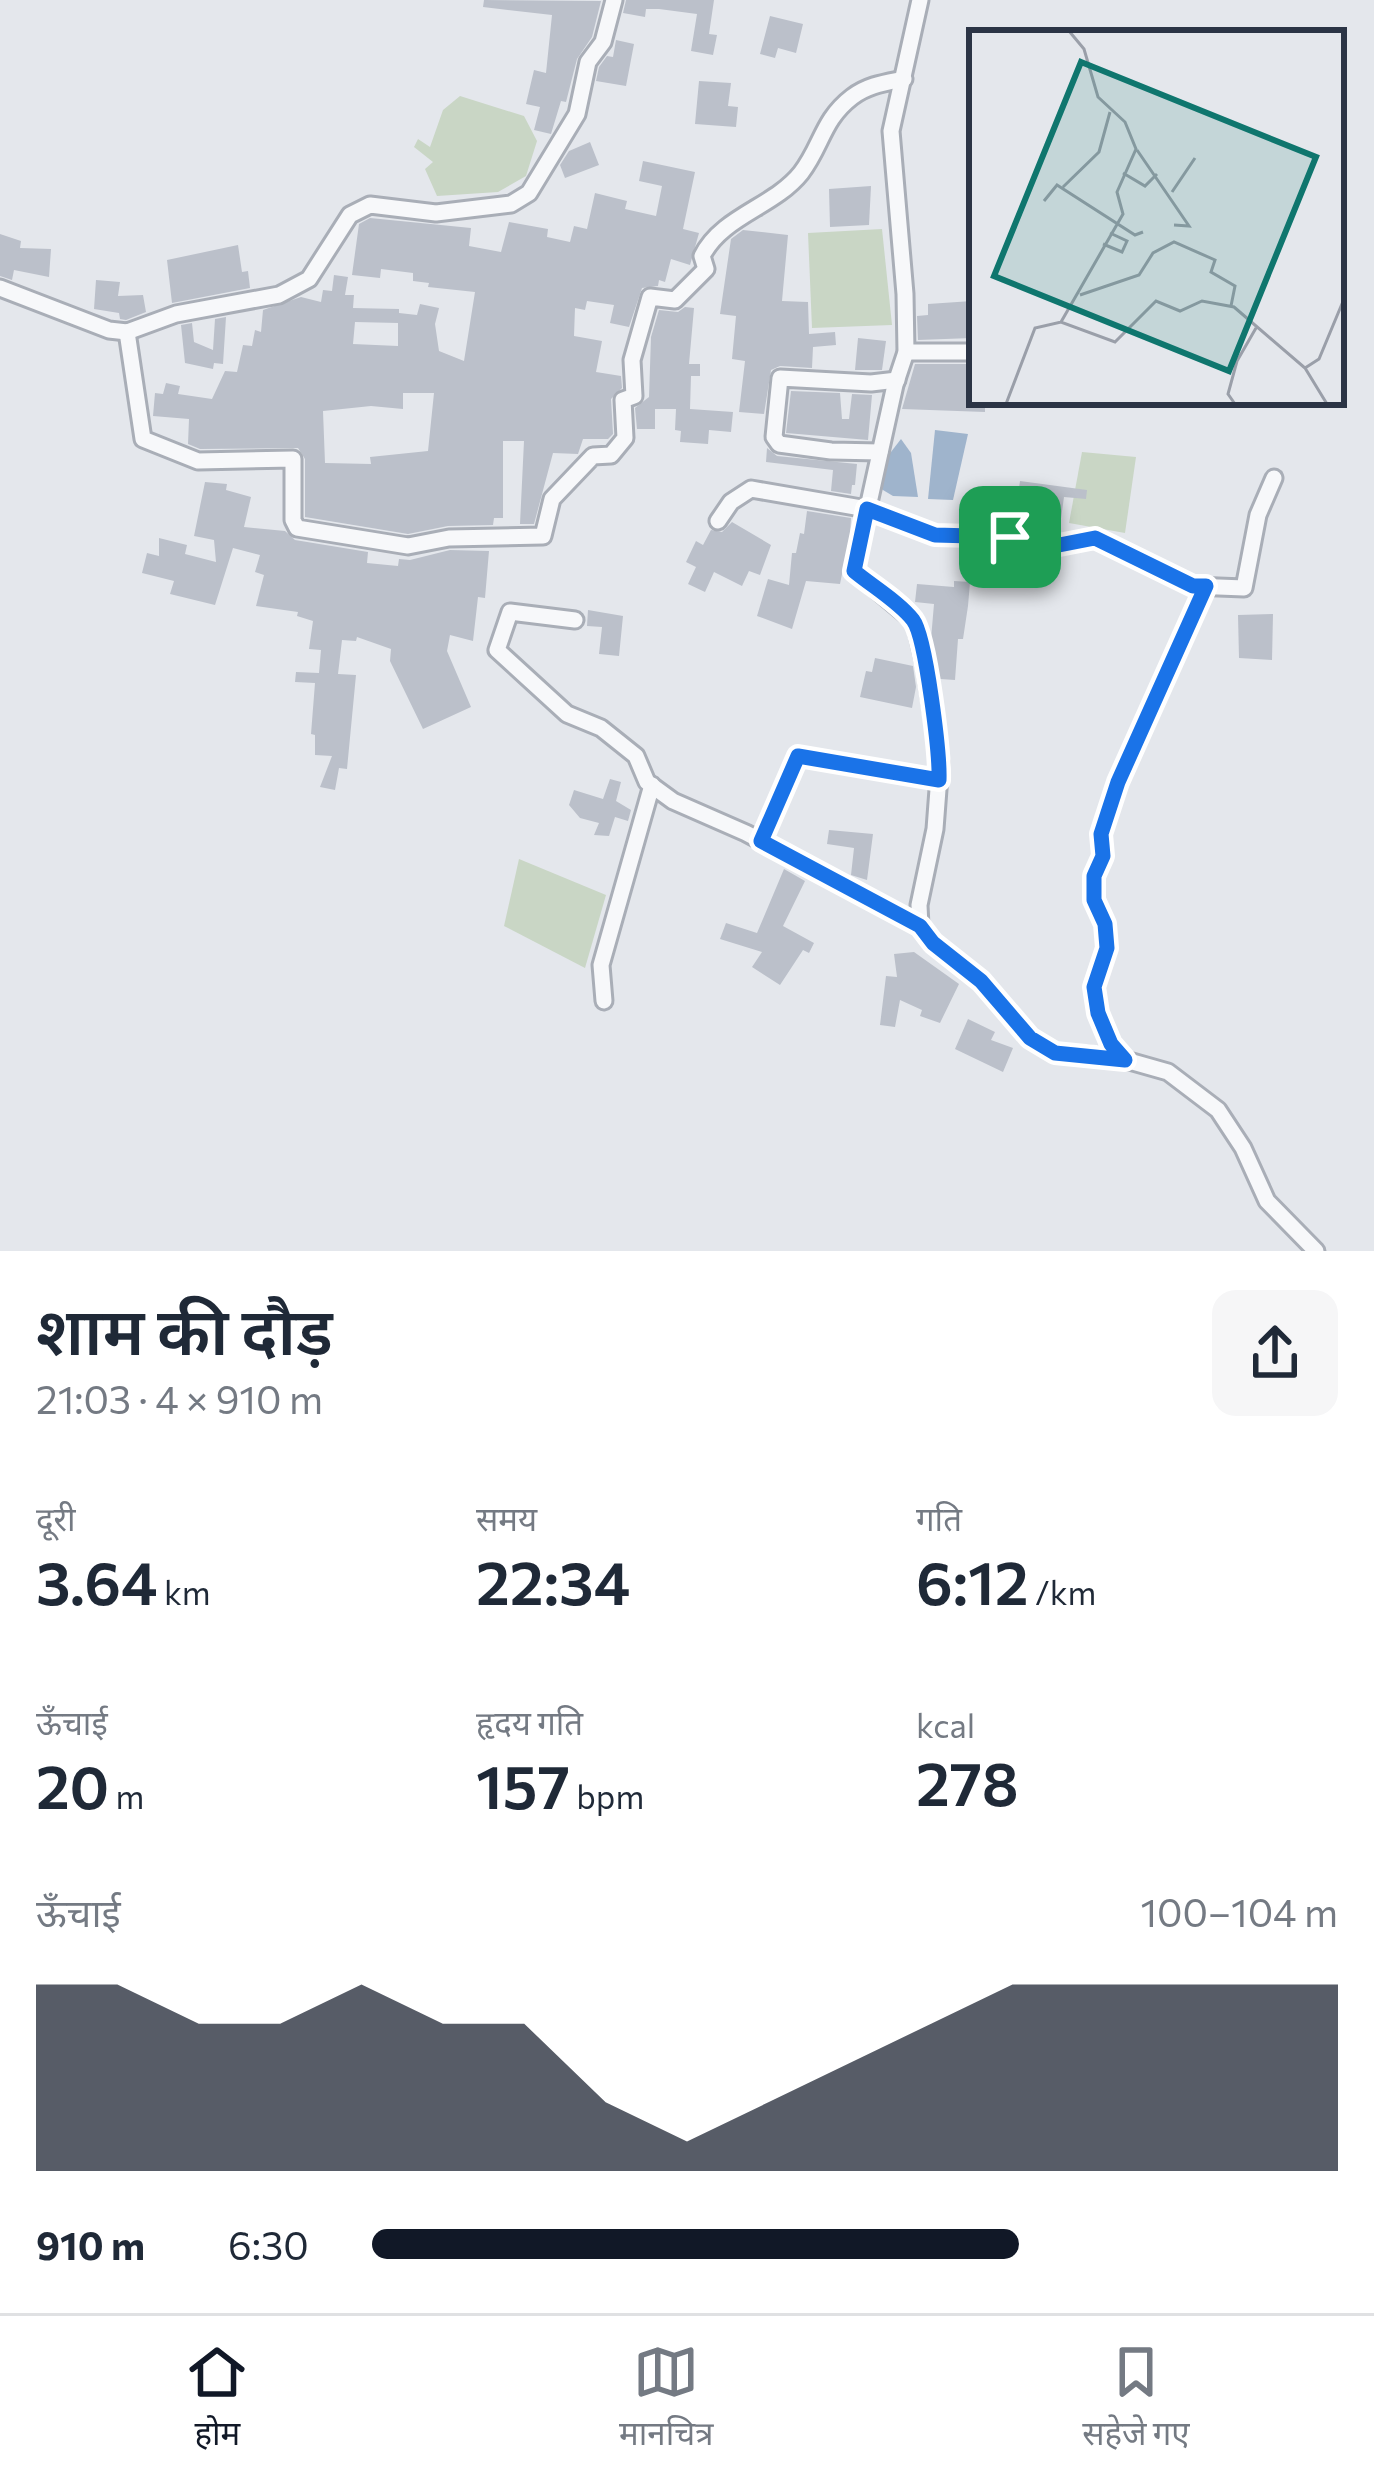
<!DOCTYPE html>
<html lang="hi">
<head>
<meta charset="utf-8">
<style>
	:root { --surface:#fff; --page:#f6f6f7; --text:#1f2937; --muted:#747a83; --line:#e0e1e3; --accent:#111827 }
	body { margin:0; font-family:Commissioner,"Noto Sans Devanagari",sans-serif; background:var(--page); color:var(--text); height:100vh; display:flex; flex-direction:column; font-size:45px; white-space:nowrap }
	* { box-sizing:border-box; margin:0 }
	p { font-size:39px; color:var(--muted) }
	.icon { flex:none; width:66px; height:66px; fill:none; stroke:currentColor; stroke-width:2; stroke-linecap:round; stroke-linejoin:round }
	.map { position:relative; height:1251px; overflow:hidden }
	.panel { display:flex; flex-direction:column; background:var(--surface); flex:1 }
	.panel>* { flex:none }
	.pin { position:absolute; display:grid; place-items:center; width:102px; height:102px; color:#fff; margin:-51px; border-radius:24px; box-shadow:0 6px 18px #0006 }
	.round { display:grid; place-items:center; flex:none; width:126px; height:126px; border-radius:24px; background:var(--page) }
	.head { display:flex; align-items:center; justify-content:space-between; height:204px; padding:0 36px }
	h1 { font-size:66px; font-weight:600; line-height:90px }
	.figures { display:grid; grid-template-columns:repeat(3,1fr); gap:18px; height:204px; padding:12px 36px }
	.figures div { display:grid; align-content:center }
	.figures b { font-size:60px; font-weight:600 }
	.figures small { font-size:33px; font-weight:400 }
	.figures p { font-size:33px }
	.chart { height:336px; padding:24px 36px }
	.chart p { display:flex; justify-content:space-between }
	.chart svg { width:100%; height:216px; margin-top:12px; fill:var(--accent); opacity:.7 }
	ul { padding:0 36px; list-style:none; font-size:39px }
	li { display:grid; grid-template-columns:192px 144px 1fr; align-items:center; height:90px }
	li i { height:30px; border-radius:15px; background:var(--accent) }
	.menu { display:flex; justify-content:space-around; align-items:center; height:168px; border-top:3px solid var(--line); background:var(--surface); font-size:33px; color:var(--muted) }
	.menu a { display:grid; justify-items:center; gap:6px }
	.menu .active { color:var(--accent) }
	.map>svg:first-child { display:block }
</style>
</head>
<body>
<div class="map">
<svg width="1374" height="1251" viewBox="0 0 1374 1251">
	<rect width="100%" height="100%" fill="#e4e7ec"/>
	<!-- green -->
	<g fill="#c9d6c5">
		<path d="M460 96 524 116 537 141 526 176 498 192 437 196 425 169 433 162 414 147 418 139 430 147 443 110Z"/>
		<path d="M882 229 892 325 812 328 808 233Z"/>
		<path d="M1082 452 1136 457 1125 533 1069 523Z"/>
		<path d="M519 859 606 895 585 968 504 926Z"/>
	</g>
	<!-- water -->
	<g fill="#9fb4cc">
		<path d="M935 430 968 434 953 500 928 499Z"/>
		<path d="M901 439 911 453 918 497 893 496 878 487 884 461Z"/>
	</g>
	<!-- building -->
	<g fill="#bbc0ca" fill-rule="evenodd">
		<path d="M484 0 601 1 592 37 577 59 566 102 561 101 551 134 534 130 540 107 526 104 534 70 546 73 552 15 483 7Z"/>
		<path d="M626 0H714L709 34 717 35 713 55 691 51 697 14 659 9H646L645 17 623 13Z"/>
		<path d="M770 16 803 24 796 53 778 48 775 58 760 54Z"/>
		<path d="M616 40 634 44 626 86 596 81 599 67 607 56 613 57Z"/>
		<path d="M699 81 731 83 728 106 738 107 736 127 695 124Z"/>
		<path d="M590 142 599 165 565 178 560 165 569 151Z"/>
		<path d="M643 161 695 172 683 229 699 233 690 265 671 259 665 282 659 280 658 286 642 288 629 327 610 323 614 305 587 301 585 310 575 308 574 336 602 341 596 372 621 376 622 388 611 399 613 434 608 439H583L578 454 553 453 534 524H520L524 441H503V518H494L493 525 448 526 408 534 305 517V459L298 448 200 449 188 444 189 419 153 416 155 393 163 394 166 383 180 386 178 394 212 399 225 371 237 372 243 345 252 346 255 330 261 332 263 310 301 297 321 302 323 290 332 291 334 275 348 277 345 295H354L353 308 399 309V313L417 315 420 304 439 308 435 324 439 351 464 361 475 292 428 287 429 283 413 281V273L381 269 380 278 352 275 359 224 370 218 471 228 469 246 501 252 509 222 548 229 547 237 570 242 574 226 587 229 595 193 627 201 625 209 656 216 662 186 639 181ZM355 322 398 323V346L353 344ZM403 393H434L428 451 370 457 371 464 325 463 323 411 371 406 403 409Z"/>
		<path d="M871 186 869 225 830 227 829 189Z"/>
		<path d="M743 230 788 235 782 301 808 302 809 334 835 332 836 345 813 347 812 368 780 366 771 370 764 414 739 412 745 361 732 359 736 316 720 314 731 239Z"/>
		<path d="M0 234 21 241 20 248 51 249 49 277 14 270 12 280 0 276Z"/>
		<path d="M238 245 242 272 248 271 250 288 172 303 167 260Z"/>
		<path d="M96 280 120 282 118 296 143 295 146 312 126 320 120 319 119 313 94 309Z"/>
		<path d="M972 301V338L918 340 917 316 928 315V304Z"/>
		<path d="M685 307 694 308 689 364H700V376H691L690 409 733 412 731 432 709 430 708 444 680 442 681 431 675 430 676 409H655V429H637L635 408 649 397 651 337 659 310 678 312Z"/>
		<path d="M226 317 223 364 214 363 213 369 185 363 181 325 192 323 194 342 213 350 215 319Z"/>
		<path d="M858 338 886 341 882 370H855Z"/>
		<path d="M915 364H972V402H985V412L902 409Z"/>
		<path d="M791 391 840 393 842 419H849L852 394 872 395 868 440 786 433Z"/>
		<path d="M767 448 777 456 857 464 855 485H852L851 494 831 491 833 470 766 462Z"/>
		<path d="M1020 481 1087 490 1086 499 1064 497 1059 533 969 524 971 507 981 508 982 498 1017 502Z"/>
		<path d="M205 482 227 484 226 490 251 497 244 527 285 531 295 540 368 552 367 563 398 566 399 559 410 560 450 550 489 551 485 598 478 597 473 641 450 635 447 651 471 707 423 729 390 661 391 649 357 637 356 641 342 640 338 674 356 675 347 769 339 768 335 790 320 787 332 756 315 755V735L311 734 315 683 295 682 296 672 319 673 321 650 309 649 313 621 297 616 298 612 256 606 264 575 255 572 260 555 233 548 215 605 170 594 174 581 142 573 147 553 159 556V538L187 545 185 554 216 562 214 540 194 536Z"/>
		<path d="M807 511 851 518 850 535 840 584 806 581 792 629 757 616 768 579 789 585 792 553H796L800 533 804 534Z"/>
		<path d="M732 522 771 545 760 575 749 571 742 586 714 572 705 592 688 584 696 567 686 562 696 541 703 545 711 530 722 532Z"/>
		<path d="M954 581 970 582 968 606 963 639H958L955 680 940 679 931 639 934 604 915 602 917 584 954 587Z"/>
		<path d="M588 610 623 616 619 656 599 654 602 627 587 626Z"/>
		<path d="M1273 614 1272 660 1239 658 1238 615Z"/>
		<path d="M875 658 913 666 916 687 912 708 860 697 866 671 872 672Z"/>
		<path d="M610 779 621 782 616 801 631 810 628 821 615 817 609 836 594 835 599 823 580 818 569 805 574 790 603 799Z"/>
		<path d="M829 830 873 834 867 880 851 875 854 848 827 844Z"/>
		<path d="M784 869 805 881 783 926 814 943 809 953 803 950 780 985 752 967 762 952 720 939 726 923 757 933Z"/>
		<path d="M914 952 959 984 940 1023 920 1016 922 1010 900 1000 895 1027 880 1025 886 976 897 977 894 954Z"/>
		<path d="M968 1019 995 1032 991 1040 1013 1048 1003 1072 955 1049Z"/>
	</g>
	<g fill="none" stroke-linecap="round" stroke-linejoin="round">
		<!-- street casing -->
		<g stroke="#a9aeb7" stroke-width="21">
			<g id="street">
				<path d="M920 0 891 131 905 294 906 352 895 385 854 571 915 622 926 670 940 763 935 829 919 905 920 926 933 943 981 981 1030 1038 1055 1053 1115 1057 1168 1072 1218 1110 1243 1148 1267 1201 1316 1251"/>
				<path d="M0 288 109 330 127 332 176 314 279 295 309 279 350 215 370 205 436 213 511 204 529 193 577 114 588 62 603 42 614 0"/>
				<path d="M127 332 143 439 198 461 293 459V520L297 528 408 546 449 538 543 536 552 499 593 456 611 455 625 438 623 400 634 396 632 360 650 297 675 300 706 269 702 256C722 216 774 207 801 173 822 146 822 120 852 97 868 85 884 83 904 79"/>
				<path d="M906 352H972"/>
				<path d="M880 452 831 451 779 444 774 437 780 378 871 383 897 380"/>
				<path d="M718 521 731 502 751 489 867 509 935 535 1010 537 1054 546 1095 538 1193 586 1244 588 1258 515 1274 478"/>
				<path d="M575 620 510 612 497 650 567 714 601 728 636 756 647 782 673 801 746 833 920 926"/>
				<path d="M761 841 798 756 939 780"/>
				<path d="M604 1001 601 965 652 785"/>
				<path d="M1123 1058 1111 1044 1098 1013 1094 987 1107 948 1104 924 1094 900V876L1103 856 1101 834 1118 782 1206 586"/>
			</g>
		</g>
		<!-- street -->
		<use href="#street" stroke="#f7f8fa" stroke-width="15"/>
	</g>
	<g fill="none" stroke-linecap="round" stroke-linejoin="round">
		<!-- route casing -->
		<g stroke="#fff" stroke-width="24">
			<path id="route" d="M867 509 935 535 1010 537 1054 546 1095 538 1193 586H1206L1118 782 1101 834 1103 856 1094 876V900L1105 924 1107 948 1094 987 1098 1013 1111 1044 1125 1060 1055 1053 1030 1038 981 981 933 943 920 926 761 841 798 756 939 780C940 755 926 637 913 620 899 602 872 586 854 571Z"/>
		</g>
		<!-- route -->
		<use href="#route" stroke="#1a73e8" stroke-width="15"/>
	</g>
	<!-- overview -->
	<g transform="translate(969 30)">
		<rect width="375" height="375" fill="#e4e7ec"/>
		<path fill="none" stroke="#9a9fa9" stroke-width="3" d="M168 120 220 196 205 195M154 143 176 156 188 144M94 157 130 122 141 82M203 162 226 128M75 171 88 155 166 205 174 202M134 214 153 222 158 211 141 203M111 265 170 245 184 223 205 212 246 230 242 242 266 256 262 276M92 292 154 184 148 162 167 119 156 92 129 67 115 19 100 1M336 338 350 329 375 269M37 374 66 298 92 292 146 312 187 271 211 281 233 271 265 277 336 338 358 374M266 374 259 364 268 331 287 298"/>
		<path fill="#0f766e" fill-opacity="0.15" stroke="#0f766e" stroke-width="6" d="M112 32 347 127 260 341 25 246Z"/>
		<rect width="375" height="375" fill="none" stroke="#2b3445" stroke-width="6"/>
	</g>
</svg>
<div class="pin" style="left:1010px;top:537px;background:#1e9e55"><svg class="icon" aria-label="arrive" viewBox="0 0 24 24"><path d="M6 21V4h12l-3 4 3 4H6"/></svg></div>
</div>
<section class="panel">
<div class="head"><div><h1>शाम की दौड़</h1><p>21:03 · 4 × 910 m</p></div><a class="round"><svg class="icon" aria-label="share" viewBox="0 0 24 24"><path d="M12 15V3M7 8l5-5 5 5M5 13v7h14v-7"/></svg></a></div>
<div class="figures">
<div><p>दूरी</p><b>3.64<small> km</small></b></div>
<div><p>समय</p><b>22:34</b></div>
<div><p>गति</p><b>6:12<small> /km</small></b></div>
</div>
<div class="figures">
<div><p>ऊँचाई</p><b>20<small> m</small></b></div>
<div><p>हृदय गति</p><b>157<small> bpm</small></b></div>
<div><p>kcal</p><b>278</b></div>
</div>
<div class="chart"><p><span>ऊँचाई</span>100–104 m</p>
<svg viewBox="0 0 160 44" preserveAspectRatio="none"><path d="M0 44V6L10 6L20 14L30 14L40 6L50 14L60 14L70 30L80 38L90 30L100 22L110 14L120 6L130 6L140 6L150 6L160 6V44z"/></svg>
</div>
<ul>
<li><b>910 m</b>6:30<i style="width:67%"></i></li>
</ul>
</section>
<nav class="menu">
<a class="active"><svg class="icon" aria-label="home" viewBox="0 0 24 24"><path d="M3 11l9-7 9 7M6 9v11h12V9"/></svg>होम</a>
<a><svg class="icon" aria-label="map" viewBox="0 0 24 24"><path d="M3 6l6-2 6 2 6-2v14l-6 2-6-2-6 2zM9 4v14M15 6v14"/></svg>मानचित्र</a>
<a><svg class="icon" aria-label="saved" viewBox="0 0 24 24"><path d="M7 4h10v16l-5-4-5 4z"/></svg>सहेजे गए</a>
</nav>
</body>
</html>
